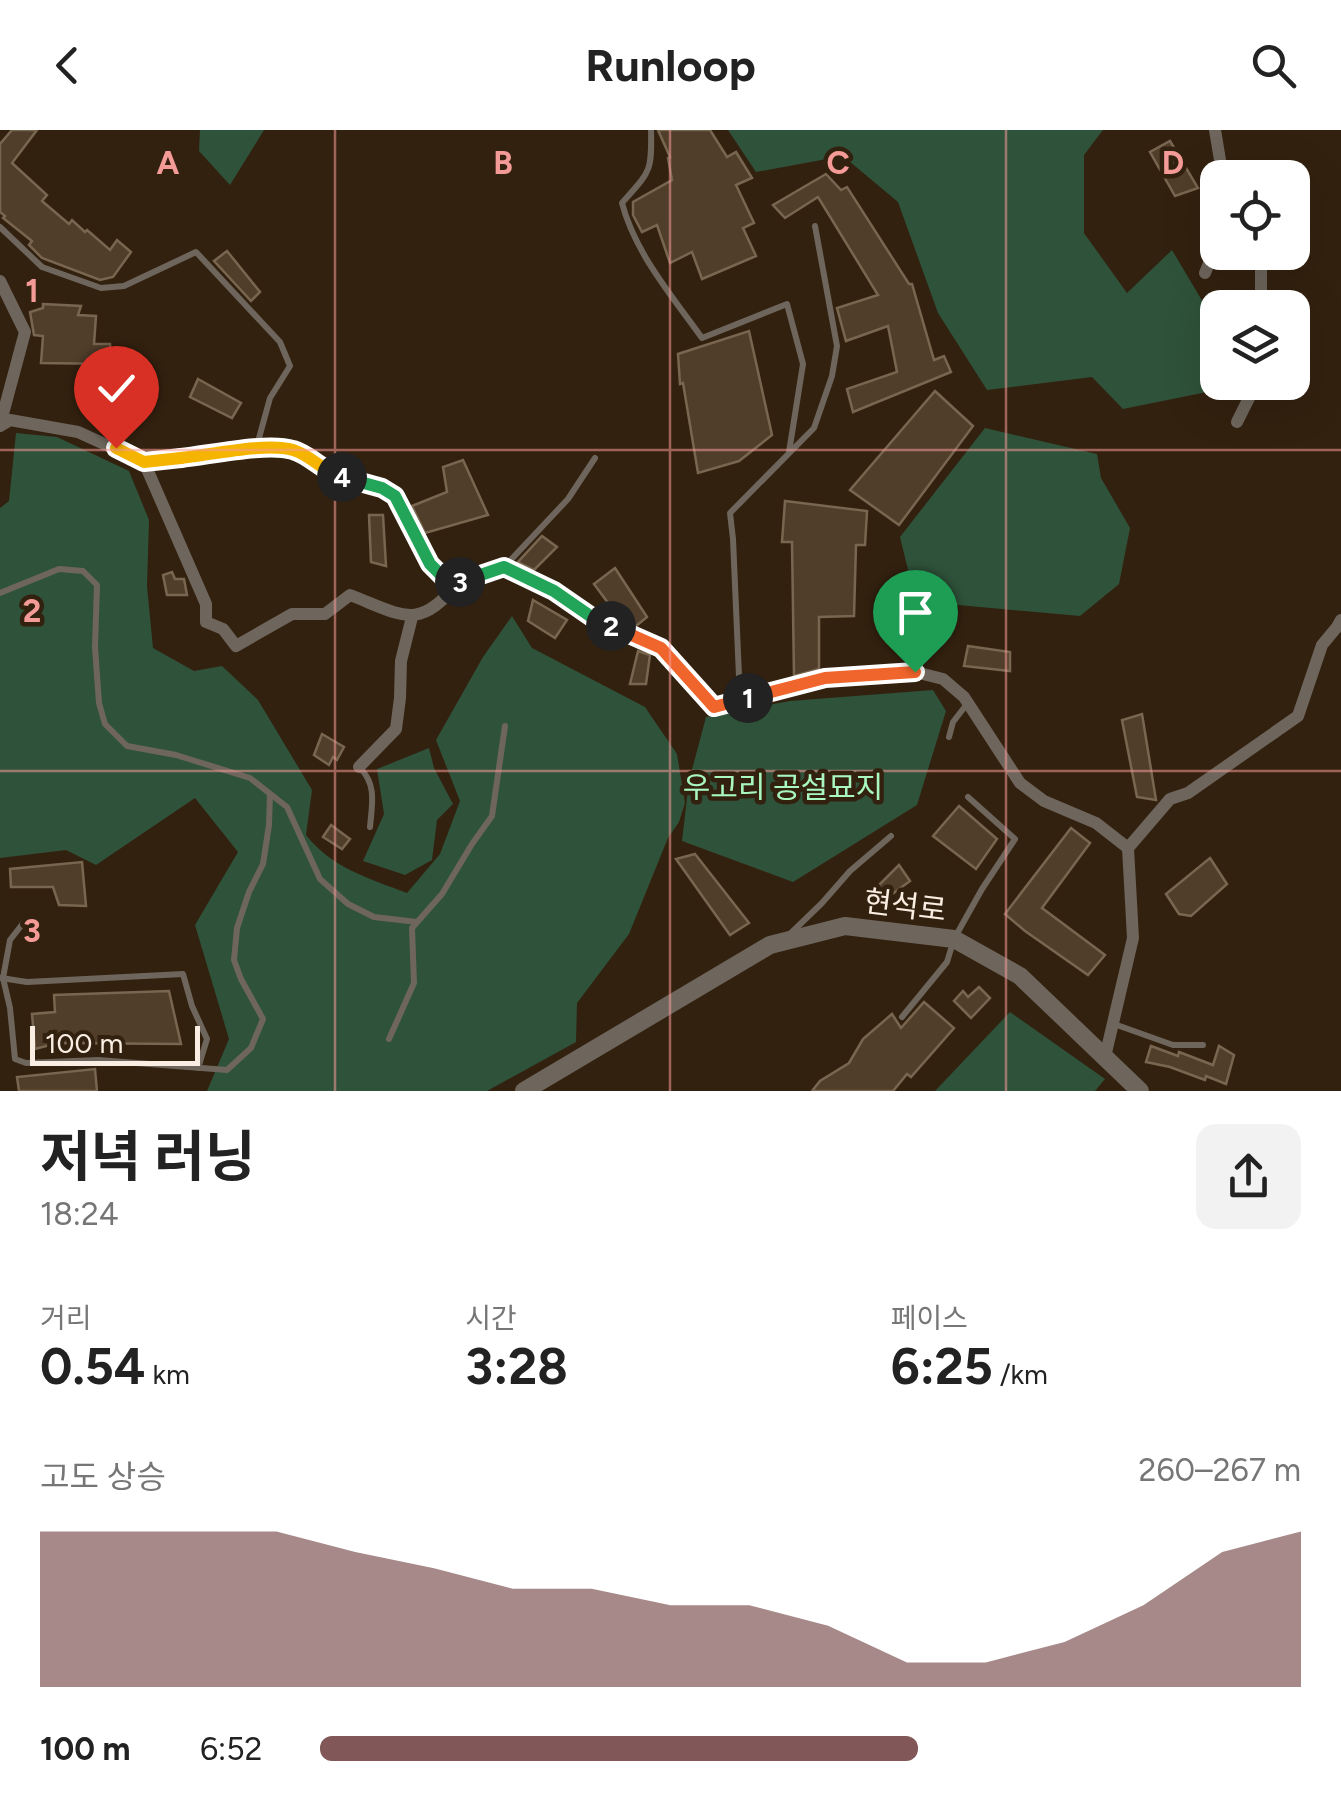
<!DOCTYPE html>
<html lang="ko">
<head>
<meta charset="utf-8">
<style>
	:root { --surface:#fff; --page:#f2f2f2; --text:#222; --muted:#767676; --accent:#815857 }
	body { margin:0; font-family:Figtree,"Noto Sans KR",sans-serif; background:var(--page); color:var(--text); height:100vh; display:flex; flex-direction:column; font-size:38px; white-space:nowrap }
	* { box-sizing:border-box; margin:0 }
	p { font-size:32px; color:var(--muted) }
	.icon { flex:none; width:55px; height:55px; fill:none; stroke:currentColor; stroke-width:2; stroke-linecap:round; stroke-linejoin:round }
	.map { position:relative; height:961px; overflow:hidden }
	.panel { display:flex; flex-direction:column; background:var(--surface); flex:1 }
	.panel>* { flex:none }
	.fabs { position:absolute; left:1200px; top:30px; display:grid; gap:20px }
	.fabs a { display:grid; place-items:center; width:110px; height:110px; border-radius:20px; background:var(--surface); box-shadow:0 10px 40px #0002; font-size:50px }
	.scale { position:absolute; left:30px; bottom:25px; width:170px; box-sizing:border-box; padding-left:10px; border:5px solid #faeee3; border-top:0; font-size:28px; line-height:35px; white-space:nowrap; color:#faeee3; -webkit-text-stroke:8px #33210f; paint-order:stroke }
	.pin { position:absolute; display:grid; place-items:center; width:85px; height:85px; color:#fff; margin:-102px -42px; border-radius:50% 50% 50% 0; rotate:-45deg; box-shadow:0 0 10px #0007 }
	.pin .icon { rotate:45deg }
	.km { position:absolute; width:50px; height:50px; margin:-25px; border-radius:50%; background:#222; color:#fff; font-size:28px; line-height:50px; text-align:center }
	.round { display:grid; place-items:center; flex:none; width:105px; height:105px; border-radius:20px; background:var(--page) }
	.overview { display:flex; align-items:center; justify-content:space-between; height:170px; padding:0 40px }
	h1 { font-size:55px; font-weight:700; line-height:75px }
	.stats { display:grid; grid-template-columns:repeat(3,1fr); gap:15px; height:170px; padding:10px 40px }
	.stats div { display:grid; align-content:center }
	.stats b { font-size:50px; font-weight:700 }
	.stats small { font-size:28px; font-weight:400 }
	.stats p { font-size:28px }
	.chart { height:280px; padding:20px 40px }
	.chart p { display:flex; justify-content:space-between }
	.chart svg { width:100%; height:180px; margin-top:10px; fill:var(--accent); opacity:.7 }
	ul { padding:0 40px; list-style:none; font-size:32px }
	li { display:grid; grid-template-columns:160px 120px 1fr; align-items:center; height:75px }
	li i { height:25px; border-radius:12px; background:var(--accent) }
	header { display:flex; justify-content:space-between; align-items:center; height:130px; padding:0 40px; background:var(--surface); font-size:45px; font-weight:700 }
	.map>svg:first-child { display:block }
</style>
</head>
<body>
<header><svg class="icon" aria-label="back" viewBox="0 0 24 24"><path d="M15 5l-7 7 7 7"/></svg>Runloop<svg class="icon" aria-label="search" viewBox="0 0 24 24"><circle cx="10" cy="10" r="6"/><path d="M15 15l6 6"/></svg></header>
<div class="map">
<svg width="1341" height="961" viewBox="0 0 1341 961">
	<rect width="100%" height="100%" fill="#33210f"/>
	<!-- green -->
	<g fill="#2f523a">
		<path d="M200 0H264L230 55 199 21Z"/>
		<path d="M728 0H1103L1084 25V103L1127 163 1172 120 1210 184 1207 262 1123 279 1092 247 987 260 938 183 898 72 843 26 756 42Z"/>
		<path d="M985 298 1097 324 1101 348 1130 398 1119 454 1080 486 936 473 910 448 900 407Z"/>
		<path d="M16 303 57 307 129 341 149 390 147 456 153 518 194 541 222 536 258 570 312 660 306 705C332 738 368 748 407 763L440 724 460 671 436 610 483 527 512 486 532 518 645 577 677 624 685 673 679 692 668 708 629 804 577 873 576 912 487 961H207L229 909 195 795 238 722 195 668 96 735 66 720 0 728V378L9 371Z"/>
		<path d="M933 560 946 581 917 675 793 752 682 711 689 651 706 587 790 571Z"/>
		<path d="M429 618 434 638 453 674 437 690 432 730 405 745 363 731 384 684 377 639Z"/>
		<path d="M1010 882 1105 949 1095 961H935Z"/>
	</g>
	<!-- building -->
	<g fill="#503e2a" stroke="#796650" stroke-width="2.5">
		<path d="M12 0H37L12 33 47 65 42 71 69 94 72 90 85 102 87 100 110 120 117 110 131 122 113 147 100 150 42 128 29 115 32 111 3 88 5 86 0 82V14Z"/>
		<path d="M658 0H710L727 27 736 22 752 48 736 55 754 93 743 98 756 126 702 149 692 122 670 133 657 95 642 102 633 85V72L672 50 668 28 670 27Z"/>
		<path d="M1170 11 1198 58 1175 66 1150 22Z"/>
		<path d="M826 44 841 60 847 57 909 154H912L934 230 944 226 951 242 853 282 847 259 897 242 888 196 846 211 837 178 878 165 818 67 785 88 773 75Z"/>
		<path d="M227 121 260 162 251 171 214 131Z"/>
		<path d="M43 174 81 176 78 185 96 186 94 214H110L112 234 41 233 43 206 34 205 30 182 43 178Z"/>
		<path d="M749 201 772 305 739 331 698 343 683 253 680 254 678 224Z"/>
		<path d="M198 249 241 273 232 288 190 267Z"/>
		<path d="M935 261 973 296 899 395 850 360Z"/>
		<path d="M463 330 488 385 425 403 412 376 447 362 443 337Z"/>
		<path d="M785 371 867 381 865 415H856L854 486 819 487V539L794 546 792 412H782Z"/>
		<path d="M369 385H383L386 436 371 432Z"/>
		<path d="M542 406 557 417 534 440 518 432Z"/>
		<path d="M615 438 647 487 636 496 620 489 594 454Z"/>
		<path d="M172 442 175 449H184L187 465H167L163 445Z"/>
		<path d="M533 470 567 490 555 508 528 491Z"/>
		<path d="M968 516 1010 522V541L964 536Z"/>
		<path d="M638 521 650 525 646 554H630Z"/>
		<path d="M1142 584 1156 670 1137 667 1122 590Z"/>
		<path d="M322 604 344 617 337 630 333 627 329 635 314 625Z"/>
		<path d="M959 676 997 709 976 739 933 706Z"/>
		<path d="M331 695 350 709 342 719 323 707Z"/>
		<path d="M1071 698 1090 713 1042 778 1105 825 1088 845 1025 801 1005 784Z"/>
		<path d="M695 724 749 793 730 805 676 729Z"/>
		<path d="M1210 728 1227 754 1191 786 1179 784 1166 764Z"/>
		<path d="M82 732 86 776 59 775 53 757H11L10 739Z"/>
		<path d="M899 735 910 751 887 768 874 760Z"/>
		<path d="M979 857 990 868 971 888 954 871 963 861 968 867Z"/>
		<path d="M169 861 181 914 58 913 35 919 32 884 55 882 54 865Z"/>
		<path d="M924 872 954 898 911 947 907 944 893 961H812L820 951 849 933 863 909 892 884 901 898Z"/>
		<path d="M1151 916 1178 926 1179 922 1213 935 1219 916 1234 925 1226 954 1206 946 1205 950 1170 937 1146 932Z"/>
		<path d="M95 939 97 961H19L17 947Z"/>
	</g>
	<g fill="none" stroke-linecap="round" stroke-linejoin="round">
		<!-- service -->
		<g stroke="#6e665c" stroke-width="6">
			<path d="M651 0C652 43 650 41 622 73 635 123 672 166 702 208L787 174 803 234 789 322"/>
			<path d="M0 97 42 137 101 158 124 156 196 122 280 212 290 236 270 268 256 319"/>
			<path d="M505 436 568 369 595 328"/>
			<path d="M0 463 59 439 83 441 97 455 95 517 99 573 105 594 127 616 176 625 250 648 287 677 320 749 348 774 374 787 417 792"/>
			<path d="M740 569 733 409 730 383 814 298 832 246 837 216 815 96"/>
			<path d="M949 607 953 592 967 574"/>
			<path d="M360 638C377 655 372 674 370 697"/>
			<path d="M24 792 10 810 3 848 10 878 15 929 26 933 98 930 227 940 251 918 263 889 241 849 234 830 237 798 249 762 263 734 269 695 270 664"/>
			<path d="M790 804 822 773 850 741 891 706"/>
			<path d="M1 848 27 852 183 844 192 876 207 909 198 938"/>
			<path d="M902 887 947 832 954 809 982 759 1015 709 968 667"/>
			<path d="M1114 894 1173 915H1203"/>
			<path d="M389 909 414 853 412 798 442 764 472 714 492 686 505 596"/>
		</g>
		<!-- minor -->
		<g stroke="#6e665c" stroke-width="12">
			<path d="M1215 0 1223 48"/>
			<path d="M1261 122V178"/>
			<path d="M1205 143 1218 111"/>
			<path d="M0 151 25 202 0 295"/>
			<path d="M1237 292 1249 268 1253 252"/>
			<path d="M0 296 10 290 78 302 144 332 279 317C304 322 312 335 333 345 351 352 377 351 392 364 413 383 424 455 460 452 474 451 491 441 504 437L554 461 597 490 661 518 714 577 825 548 915 542 943 549 964 567 1020 653 1044 671 1096 693 1128 718"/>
			<path d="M144 332 206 474V492L223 499 236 516 292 484H325L350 465C402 485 418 502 458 453"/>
			<path d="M359 637 396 599 400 568 401 531 412 487"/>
			<path d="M1105 927 1133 808 1128 718 1170 669 1188 663 1298 586 1322 515 1337 497 1341 490"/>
		</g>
		<!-- tertiary -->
		<path stroke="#6e665c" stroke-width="18" d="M524 961 770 815 845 796 954 809 1020 846 1140 961"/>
	</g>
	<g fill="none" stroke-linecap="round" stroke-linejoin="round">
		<!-- split-1 casing -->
		<g stroke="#fff" stroke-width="20">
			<path id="split-1" d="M748 568 825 548 915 542"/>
		</g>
		<!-- split-2 casing -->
		<g stroke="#fff" stroke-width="20">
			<path id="split-2" d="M611 496 661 518 714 577 748 568"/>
		</g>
		<!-- split-3 casing -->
		<g stroke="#fff" stroke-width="20">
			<path id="split-3" d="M460 452 504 437 554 461 596 490 611 496"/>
		</g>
		<!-- split-4 casing -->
		<g stroke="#fff" stroke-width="20">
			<path id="split-4" d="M342 347 382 358 395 366 430 434 444 448 460 452"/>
		</g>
		<!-- split-5 casing -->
		<g stroke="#fff" stroke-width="20">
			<path id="split-5" d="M181 328C210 325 267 312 293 320 311 325 323 342 342 347"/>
		</g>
		<!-- split-6 casing -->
		<g stroke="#fff" stroke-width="20">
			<path id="split-6" d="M116 318 144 332 181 328"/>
		</g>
		<!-- split-1 -->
		<use href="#split-1" stroke="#f0652b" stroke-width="12"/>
		<!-- split-2 -->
		<use href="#split-2" stroke="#f0652b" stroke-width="12"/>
		<!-- split-3 -->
		<use href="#split-3" stroke="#22a559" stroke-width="12"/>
		<!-- split-4 -->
		<use href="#split-4" stroke="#22a559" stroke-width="12"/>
		<!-- split-5 -->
		<use href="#split-5" stroke="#f5b400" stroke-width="12"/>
		<!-- split-6 -->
		<use href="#split-6" stroke="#f5b400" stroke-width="12"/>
	</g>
	<!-- grid -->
	<path fill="none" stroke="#f59b97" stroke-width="2.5" stroke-opacity="0.55" d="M335 0V961M670 0V961M1006 0V961M0 320H1341M0 641H1341"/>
	<g text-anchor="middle" stroke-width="9" stroke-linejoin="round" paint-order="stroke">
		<!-- park labels -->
		<g font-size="30" fill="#a9f8c0" stroke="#33210f">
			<text x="783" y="668">우고리 공설묘지</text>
		</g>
		<!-- street labels -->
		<g font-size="30" fill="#faeee3" stroke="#33210f">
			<text transform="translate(905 776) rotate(7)" y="10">현석로</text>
		</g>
	</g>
	<g font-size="32" text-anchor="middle" font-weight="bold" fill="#f59b97" stroke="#33210f" stroke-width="9" stroke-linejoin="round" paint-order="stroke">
		<text x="168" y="44">A</text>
		<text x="503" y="44">B</text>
		<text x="838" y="44">C</text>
		<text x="1173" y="44">D</text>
		<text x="32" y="172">1</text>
		<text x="32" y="492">2</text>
		<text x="32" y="812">3</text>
	</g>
</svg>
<div class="fabs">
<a><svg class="icon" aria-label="locate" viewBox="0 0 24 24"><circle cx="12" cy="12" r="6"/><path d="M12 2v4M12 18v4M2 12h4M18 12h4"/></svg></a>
<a><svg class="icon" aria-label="layers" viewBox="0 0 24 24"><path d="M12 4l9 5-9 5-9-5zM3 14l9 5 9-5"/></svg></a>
</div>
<div class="scale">100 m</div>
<div class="pin" style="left:915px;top:542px;background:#1e9e55"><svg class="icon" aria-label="arrive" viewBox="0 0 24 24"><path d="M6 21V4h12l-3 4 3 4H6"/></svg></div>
<div class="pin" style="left:116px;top:318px;background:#d93025"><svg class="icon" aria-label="check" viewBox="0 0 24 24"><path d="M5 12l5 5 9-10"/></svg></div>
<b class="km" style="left:748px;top:568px">1</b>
<b class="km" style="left:611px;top:496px">2</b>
<b class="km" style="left:460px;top:452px">3</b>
<b class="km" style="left:342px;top:347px">4</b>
</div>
<section class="panel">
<div class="overview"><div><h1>저녁 러닝</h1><p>18:24</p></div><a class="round"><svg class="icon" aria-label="share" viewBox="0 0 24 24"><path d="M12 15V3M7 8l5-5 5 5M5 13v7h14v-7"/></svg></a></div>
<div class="stats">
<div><p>거리</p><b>0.54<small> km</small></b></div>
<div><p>시간</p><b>3:28</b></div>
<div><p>페이스</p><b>6:25<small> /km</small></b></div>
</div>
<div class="chart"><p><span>고도 상승</span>260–267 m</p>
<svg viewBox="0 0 160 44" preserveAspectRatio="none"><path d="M0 44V6L10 6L20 6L30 6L40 11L50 15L60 20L70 20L80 24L90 24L100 29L110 38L120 38L130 33L140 24L150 11L160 6V44z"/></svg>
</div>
<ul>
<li><b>100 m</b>6:52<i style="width:61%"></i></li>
</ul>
</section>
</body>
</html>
